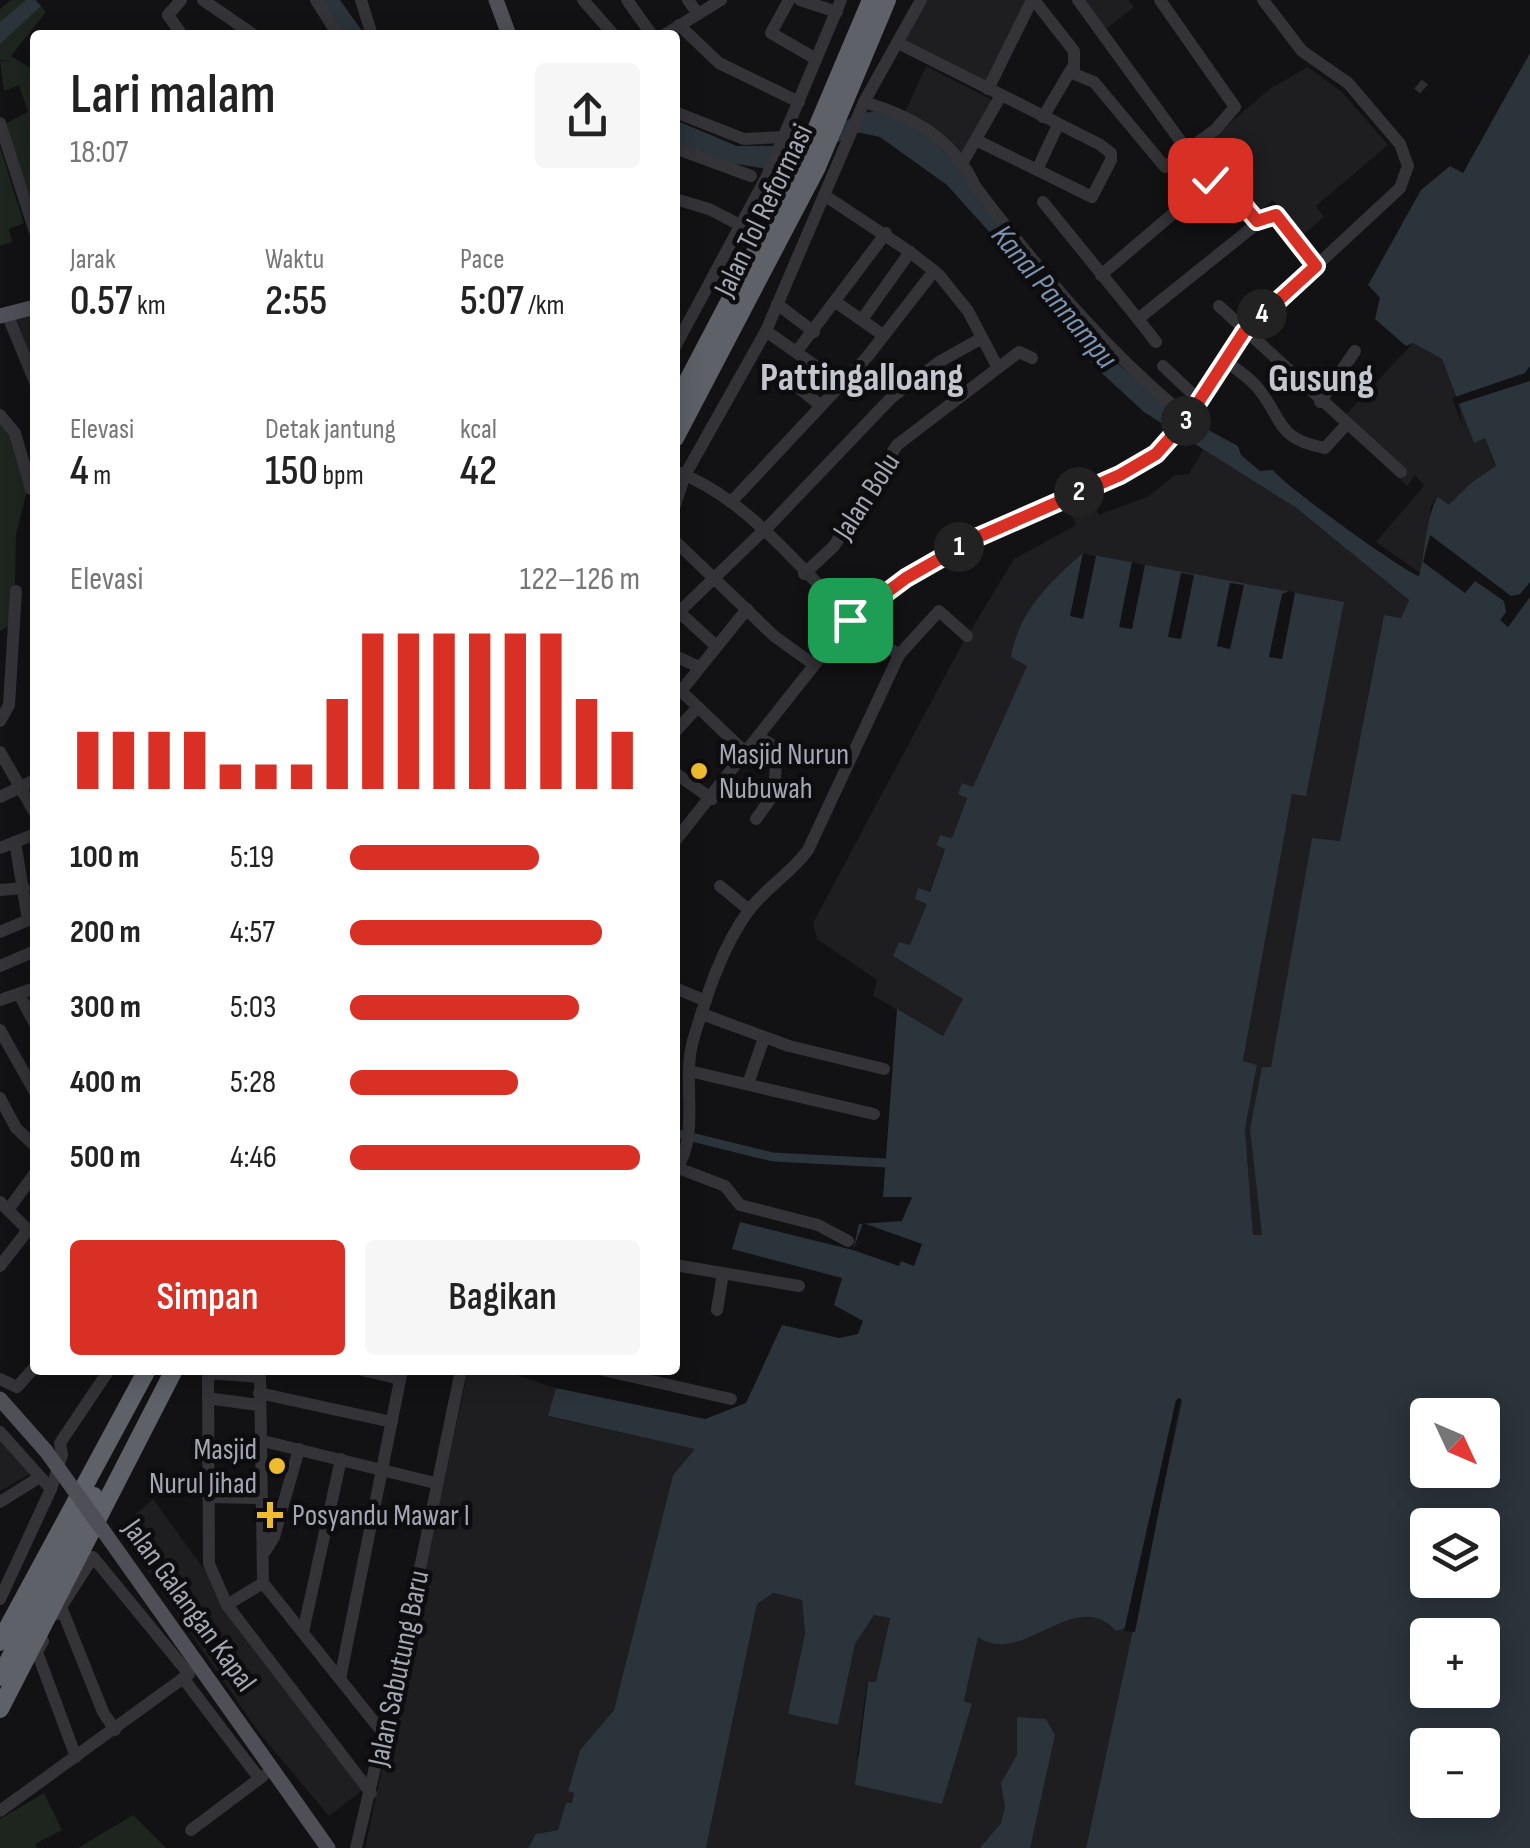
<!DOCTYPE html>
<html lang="id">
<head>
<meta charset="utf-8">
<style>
	:root { --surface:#fff; --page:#f6f6f6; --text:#222; --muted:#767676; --accent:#d93025 }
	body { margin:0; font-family:"Sofia Sans Condensed",sans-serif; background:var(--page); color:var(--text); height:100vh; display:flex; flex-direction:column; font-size:38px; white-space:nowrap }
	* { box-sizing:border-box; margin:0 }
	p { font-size:32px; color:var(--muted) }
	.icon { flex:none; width:55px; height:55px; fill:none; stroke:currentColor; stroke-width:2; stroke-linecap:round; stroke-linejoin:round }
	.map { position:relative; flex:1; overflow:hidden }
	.drawer { position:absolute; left:30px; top:30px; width:650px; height:1345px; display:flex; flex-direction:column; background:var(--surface); border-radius:10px; box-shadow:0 5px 25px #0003 }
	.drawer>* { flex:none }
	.needle { width:65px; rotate:134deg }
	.fabs { position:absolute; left:1410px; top:1398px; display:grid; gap:20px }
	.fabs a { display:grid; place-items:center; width:90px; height:90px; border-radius:10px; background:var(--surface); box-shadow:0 5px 25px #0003; font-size:50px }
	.pin { position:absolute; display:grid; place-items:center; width:85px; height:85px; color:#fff; margin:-42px; border-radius:20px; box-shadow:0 5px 15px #0006 }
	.km { position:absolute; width:50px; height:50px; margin:-25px; border-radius:50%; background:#222; color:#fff; font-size:28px; line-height:50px; text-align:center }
	.round { display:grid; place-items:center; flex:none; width:105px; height:105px; border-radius:10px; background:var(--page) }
	.overview { display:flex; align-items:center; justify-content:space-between; height:170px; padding:0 40px }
	h1 { font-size:55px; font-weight:600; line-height:75px }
	.figures { display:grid; grid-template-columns:repeat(3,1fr); gap:15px; height:170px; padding:10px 40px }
	.figures div { display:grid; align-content:center }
	.figures b { font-size:42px; font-weight:600 }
	.figures small { font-size:28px; font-weight:400 }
	.figures p { font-size:28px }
	.chart { height:280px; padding:20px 40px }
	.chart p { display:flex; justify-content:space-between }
	.chart svg { width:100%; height:180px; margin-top:10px; stroke:var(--accent); stroke-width:6 }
	.cta { display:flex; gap:20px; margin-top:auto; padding:20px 40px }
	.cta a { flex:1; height:115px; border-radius:10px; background:var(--accent); color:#fff; font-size:40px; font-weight:600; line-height:115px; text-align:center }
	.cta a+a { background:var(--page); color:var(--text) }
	ul { padding:0 40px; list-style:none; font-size:32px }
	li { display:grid; grid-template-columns:160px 120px 1fr; align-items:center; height:75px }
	li i { height:25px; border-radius:12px; background:var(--accent) }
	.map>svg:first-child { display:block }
</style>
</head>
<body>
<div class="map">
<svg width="1530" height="1848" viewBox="0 0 1530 1848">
	<rect width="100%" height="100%" fill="#121113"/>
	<!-- built -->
	<g fill="#1e1d20">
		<path d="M923 0H1029L988 82 905 41Z"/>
		<path d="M1084 0H1128L1134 7 1106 29Z"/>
		<path d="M926 66 992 100 964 155 904 114Z"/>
		<path d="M1308 67 1343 93 1388 145 1316 206 1324 217 1303 235 1273 200 1259 213 1202 147 1271 88Z"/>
		<path d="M35 310V381L5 319Z"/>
		<path d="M1413 343 1442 359 1474 442 1485 437 1496 467 1471 483 1449 506 1438 497 1430 507V535L1420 573 1376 542 1424 486 1415 475 1407 486 1339 422Z"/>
		<path d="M1205 446 1295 507 1409 600 1401 618 1384 615 1340 841 1312 839 1271 1068 1262 1067 1263 1235 1253 1236 1245 1129 1257 1066 1243 1062 1292 793 1305 796 1343 602 1083 553 973 788 962 783 967 798 952 838 940 835 936 845 945 848 929 893 919 888 928 903 910 946 899 943 893 956 964 999 943 1036 873 996 877 980 817 939 813 923 961 646 1014 559 1076 525 1066 503 1090 494 1099 515 1149 496 1175 475 1189 474Z"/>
		<path d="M468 1370H501L556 1388 549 1417 696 1449 673 1475 614 1710 580 1750 568 1790 574 1793 572 1804 558 1830 541 1833 528 1848H365Z"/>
		<path d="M1176 1400 1182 1401 1086 1848H706L757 1604 772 1593 802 1600 805 1633 788 1714 838 1725 855 1644 874 1614 890 1618 876 1683H867L857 1757 948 1777 972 1704 964 1702 978 1636 1012 1641 1085 1613 1108 1622Z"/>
		<path d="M0 1440 30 1474 0 1491Z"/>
		<path d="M153 1499 364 1789 329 1816 260 1734 119 1529Z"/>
	</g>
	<!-- green -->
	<g fill="#1e251f">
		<path d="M11 0H36L46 12 11 56 35 71V198L29 200 5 124 28 112 19 85 4 91 0 61 7 60H0V9Z"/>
		<path d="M0 147 24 223 9 229 12 242 0 246Z"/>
		<path d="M0 418 14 432 28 487 16 534 14 623 0 631Z"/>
		<path d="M44 1793 62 1830 35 1844 37 1848H0V1819Z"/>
		<path d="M133 1815 166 1848H78Z"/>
	</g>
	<!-- water -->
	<g fill="#2b333b" fill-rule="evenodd">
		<path d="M26 0H35L41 6 0 44V22Z"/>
		<path d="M319 0H340L365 35H341Z"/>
		<path d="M1530 53V1848H1086L1182 1401 1178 1398 1128 1627 1116 1631C1075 1585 1023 1668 978 1637L964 1701 972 1704 942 1804 855 1785 868 1682H876L890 1618 874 1615 855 1644 838 1725 788 1714 805 1633 802 1600 773 1593 757 1604 706 1848H528L536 1834 558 1830 566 1803H572L574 1793 568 1791 580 1750 614 1710 673 1475 695 1449 548 1416 556 1388 705 1419 746 1403 782 1325 839 1338 858 1334 863 1321 834 1305 842 1278 732 1249 740 1222 853 1250 859 1224 902 1221 912 1197H883L897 1009 943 1036 963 999 893 956 899 942 910 945 927 904 915 899 918 888 930 892 945 849 936 845 940 835 952 838 967 798 958 794 962 783 973 787 1027 666 1011 657C1018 613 1050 581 1083 553L1344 602 1306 796 1292 794 1243 1061 1257 1065 1245 1129 1253 1235H1262L1250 1129 1262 1067H1271L1312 838 1340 841 1384 615 1401 618 1409 600 1295 507 1144 412 1093 365 1038 286 947 185 880 137 856 132 784 172 731 163 675 142V120L737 146H774L769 157 783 159C806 146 853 110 878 111 943 113 1063 307 1112 358 1135 381 1164 399 1191 418L1201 419 1210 431 1238 446 1241 455 1260 471 1273 470C1281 483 1404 572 1419 576 1425 554 1427 511 1438 497L1449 505 1471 483 1496 466 1485 438 1474 443 1442 359 1413 343 1406 346 1375 319 1380 298 1368 285 1421 190 1450 166 1463 173ZM1428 1415H1482V1470H1428ZM1428 1525H1482V1580H1428ZM1428 1635H1482V1690H1428ZM1428 1745H1482V1800H1428Z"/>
		<path d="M1017 1717 1046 1719 1055 1735 1030 1848H980L1001 1823 1005 1807 1001 1783 1017 1755Z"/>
	</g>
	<!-- pier -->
	<g fill="#121113">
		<path d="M1530 366V381L1458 404 1463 427 1452 398 1525 373Z"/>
		<path d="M1430 535 1511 596 1520 594 1530 582V597L1508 627 1500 620 1506 612 1504 601 1475 581 1465 593 1423 562Z"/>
		<path d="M1083 553 1096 556 1083 619 1070 616Z"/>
		<path d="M1132 562 1145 565 1132 629 1119 627Z"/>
		<path d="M1181 573 1194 575 1181 639 1168 637Z"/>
		<path d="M1230 583 1244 585 1230 649 1217 646Z"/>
		<path d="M1289 591 1295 593 1282 659 1269 657 1282 594Z"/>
		<path d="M863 1223 922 1244 914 1266 901 1261 899 1266 853 1250Z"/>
		<path d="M1181 1398 1135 1632 1124 1631 1176 1400Z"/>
	</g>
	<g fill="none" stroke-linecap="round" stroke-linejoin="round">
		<!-- canal -->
		<path stroke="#2b333b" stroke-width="9" d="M675 1133 773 1157 886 1163"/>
		<!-- minor-tunnel -->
		<path stroke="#2f2f33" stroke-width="12" stroke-dasharray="12 6" stroke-linecap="butt" d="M1418 84 1424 89"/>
		<!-- minor -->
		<g stroke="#333338" stroke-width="12">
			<path d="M181 0 168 15 182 35"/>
			<path d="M203 0 254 35"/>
			<path d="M316 0 338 35"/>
			<path d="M361 0 372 35"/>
			<path d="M583 0 614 35"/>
			<path d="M627 0 652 35"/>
			<path d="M688 0 698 14"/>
			<path d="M789 0 771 33 816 59"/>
			<path d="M800 0 837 12"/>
			<path d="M1034 0 1074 51V74L1094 82 1165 167 1216 129 1235 107 1160 0"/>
			<path d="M1078 0 1187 150"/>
			<path d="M679 25 719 63 799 102"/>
			<path d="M664 35 721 0"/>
			<path d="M898 43 1099 144 1111 153V160L1092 197 978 141"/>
			<path d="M988 89 1032 0"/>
			<path d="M864 102C914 117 953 139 975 186 1039 271 1106 351 1188 418"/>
			<path d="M675 112 744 139 784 137"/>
			<path d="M1043 117 1072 68"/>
			<path d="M0 123 35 232"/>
			<path d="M675 148 751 176"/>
			<path d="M964 160 1000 97"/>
			<path d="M1037 170 1058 125"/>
			<path d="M824 195 910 252 863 318"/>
			<path d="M675 199 709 209 742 226"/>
			<path d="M1043 202 1138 319"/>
			<path d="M910 252 934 271"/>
			<path d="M1101 275 1215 178 1257 221"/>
			<path d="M837 303 883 335"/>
			<path d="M777 304 814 332"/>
			<path d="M1219 306 1401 472"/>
			<path d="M7 314 35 382"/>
			<path d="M766 331 841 384"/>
			<path d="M1156 342 1138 319 1269 214 1280 218 1316 266"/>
			<path d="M675 347 767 176 841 0"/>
			<path d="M797 351 886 233"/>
			<path d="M1224 360C1237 370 1252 379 1261 392 1284 423 1278 439 1325 448L1346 425"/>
			<path d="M1163 366 1199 400"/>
			<path d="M998 368 1019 352 1032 358"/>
			<path d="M784 376 820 405"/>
			<path d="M1320 402 1355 351"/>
			<path d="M0 415 15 433 31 489"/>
			<path d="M675 471C768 506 817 602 899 655"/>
			<path d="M733 500 867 357 934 271 939 275 968 311 998 368 897 445 834 546 804 574"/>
			<path d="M675 505 685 475 766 331 864 102 921 0"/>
			<path d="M765 530 891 398 939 362 982 338"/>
			<path d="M675 541 774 636 813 664"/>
			<path d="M747 609 681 691 747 754"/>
			<path d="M715 645 679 612 764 530"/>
			<path d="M675 656 699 667"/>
			<path d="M0 721 9 705 16 591"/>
			<path d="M675 732 698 707"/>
			<path d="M0 752 35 813"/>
			<path d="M675 773 712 799"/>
			<path d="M0 797 35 780"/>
			<path d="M756 819 774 794 777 748 759 737"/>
			<path d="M675 841 850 620 906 578 977 537 1120 475 1156 454 1188 418 1244 333 1400 188 1408 166 1400 144 1348 83 1302 51 1263 0"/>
			<path d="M15 842 28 920"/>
			<path d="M0 848 35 834"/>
			<path d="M720 886 749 910"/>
			<path d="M0 890 24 888"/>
			<path d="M0 932 33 918"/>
			<path d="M0 966 35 951"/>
			<path d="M675 988 706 1001"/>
			<path d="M19 994 35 1024"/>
			<path d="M0 1000 35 988"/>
			<path d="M702 1014 789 1046 884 1069"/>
			<path d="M0 1030 35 1092"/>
			<path d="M689 1071 874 1114"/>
			<path d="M748 1084 764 1038"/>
			<path d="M0 1098 16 1128 35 1146"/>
			<path d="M678 1168 725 1186 740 1205 818 1225 848 1241"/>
			<path d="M675 1172C702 1132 680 1080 694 1037 707 994 722 947 749 910 766 888 791 873 808 850L899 655 939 611 967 636"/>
			<path d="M0 1202 28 1230 0 1266"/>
			<path d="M8 1210 35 1173"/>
			<path d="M675 1265 799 1286"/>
			<path d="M717 1310 723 1273"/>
			<path d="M362 1370 400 1379"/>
			<path d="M603 1370 731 1399"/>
			<path d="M260 1373 263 1583 383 1733"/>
			<path d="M260 1377 208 1373 209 1564 227 1605 371 1793"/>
			<path d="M0 1379 17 1387 35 1367"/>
			<path d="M259 1393 392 1422"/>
			<path d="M214 1399 259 1405"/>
			<path d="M0 1432 51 1489 0 1599"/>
			<path d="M259 1440 435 1483"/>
			<path d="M51 1489 62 1455 60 1443 109 1370"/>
			<path d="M208 1497 259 1498"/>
			<path d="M0 1502 40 1477"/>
			<path d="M266 1550 274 1537 299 1449"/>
			<path d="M227 1605 263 1583"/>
			<path d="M57 1614 61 1607 103 1712 115 1730"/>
			<path d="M303 1632 341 1459"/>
			<path d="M43 1641 37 1652 76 1757"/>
			<path d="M183 1678 259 1778"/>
			<path d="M340 1679 402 1370"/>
			<path d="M0 1811 189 1674 93 1557 61 1607"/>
			<path d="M191 1830 263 1776"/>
			<path d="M356 1848 406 1636 461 1370"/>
		</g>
		<!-- major -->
		<g stroke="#4f5057" stroke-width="15">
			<path d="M496 0 509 35"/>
			<path d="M0 316 35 307"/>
			<path d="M0 1399 46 1451"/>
			<path d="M102 1529 328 1848"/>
		</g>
		<!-- highway -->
		<g stroke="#5f6169" stroke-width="18">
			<path d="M675 405 802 163 871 0"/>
			<path d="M675 438 817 167 887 0"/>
			<path d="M0 1642 147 1370"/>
			<path d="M0 1677 94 1496"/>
			<path d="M0 1709 174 1370"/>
		</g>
		<!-- major-bridge -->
		<path stroke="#4f5057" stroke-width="15" d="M46 1451 102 1529"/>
	</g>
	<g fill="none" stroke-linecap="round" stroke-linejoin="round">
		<!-- route casing -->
		<g stroke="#fff" stroke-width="20">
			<path id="route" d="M850 620 906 578 976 538 1120 475 1156 454 1188 418 1244 332 1316 266 1276 215 1257 221 1224 182 1210 180"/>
		</g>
		<!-- route -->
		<use href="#route" stroke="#d93025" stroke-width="12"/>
	</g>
	<!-- markers -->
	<g fill="#edbc2f" stroke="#0d0c0e" stroke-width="4">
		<circle cx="699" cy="771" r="10"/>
		<circle cx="277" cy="1466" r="10"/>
		<path d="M265 1500h10v10h10v10h-10v10h-10v-10h-10v-10h10z"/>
	</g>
	<g text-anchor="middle" stroke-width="9" stroke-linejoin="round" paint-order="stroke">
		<!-- street labels -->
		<g font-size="30" fill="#a3a7b3" stroke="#0d0c0e">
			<text transform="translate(763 210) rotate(-64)" y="10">Jalan Tol Reformasi</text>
			<text transform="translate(866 496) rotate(-57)" y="10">Jalan Bolu</text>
			<text transform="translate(190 1605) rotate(54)" y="10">Jalan Galangan Kapal</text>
			<text transform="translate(398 1668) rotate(-78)" y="10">Jalan Sabutung Baru</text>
		</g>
		<!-- poi labels -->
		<g font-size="30" fill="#a3a7b3" stroke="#0d0c0e" text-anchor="start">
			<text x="719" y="764">Masjid Nurun<tspan x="719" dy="34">Nubuwah</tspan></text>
			<text x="257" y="1459" text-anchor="end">Masjid<tspan x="257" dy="34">Nurul Jihad</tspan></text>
			<text x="292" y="1525">Posyandu Mawar I</text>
		</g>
		<!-- water labels -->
		<g font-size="32" font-style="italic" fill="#7a92ae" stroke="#0d0c0e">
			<text transform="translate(1055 296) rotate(50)" y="11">Kanal Pannampu</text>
		</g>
		<!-- district labels -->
		<g font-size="40" font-weight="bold" fill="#c4c6cf" stroke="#0d0c0e">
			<text x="862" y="390">Pattingalloang</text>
			<text x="1321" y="391">Gusung</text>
		</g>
	</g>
</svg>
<div class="fabs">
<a><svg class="needle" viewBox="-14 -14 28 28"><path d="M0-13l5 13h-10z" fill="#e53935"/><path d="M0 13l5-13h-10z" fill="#767676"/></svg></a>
<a><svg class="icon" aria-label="layers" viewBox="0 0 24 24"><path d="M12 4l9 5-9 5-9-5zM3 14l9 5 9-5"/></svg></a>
<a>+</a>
<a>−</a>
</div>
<div class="pin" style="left:850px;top:620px;background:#1e9e55"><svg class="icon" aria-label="arrive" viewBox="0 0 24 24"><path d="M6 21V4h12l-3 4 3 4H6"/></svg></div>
<div class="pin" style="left:1210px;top:180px;background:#d93025"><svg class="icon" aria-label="check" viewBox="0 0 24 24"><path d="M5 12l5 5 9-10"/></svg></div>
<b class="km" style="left:959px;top:547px">1</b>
<b class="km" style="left:1079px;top:492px">2</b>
<b class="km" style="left:1186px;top:421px">3</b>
<b class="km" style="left:1262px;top:314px">4</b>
<section class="drawer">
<div class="overview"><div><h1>Lari malam</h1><p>18:07</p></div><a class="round"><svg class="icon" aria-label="share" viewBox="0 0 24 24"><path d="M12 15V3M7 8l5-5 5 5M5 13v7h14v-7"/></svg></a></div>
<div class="figures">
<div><p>Jarak</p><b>0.57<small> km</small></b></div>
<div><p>Waktu</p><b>2:55</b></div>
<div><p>Pace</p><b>5:07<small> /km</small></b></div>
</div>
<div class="figures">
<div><p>Elevasi</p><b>4<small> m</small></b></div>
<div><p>Detak jantung</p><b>150<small> bpm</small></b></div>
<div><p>kcal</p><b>42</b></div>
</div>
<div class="chart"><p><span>Elevasi</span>122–126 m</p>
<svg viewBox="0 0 160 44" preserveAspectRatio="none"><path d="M5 44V30M15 44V30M25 44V30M35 44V30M45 44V38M55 44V38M65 44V38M75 44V22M85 44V6M95 44V6M105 44V6M115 44V6M125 44V6M135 44V6M145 44V22M155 44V30"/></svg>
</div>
<ul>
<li><b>100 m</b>5:19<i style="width:65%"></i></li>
<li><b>200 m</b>4:57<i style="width:87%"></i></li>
<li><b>300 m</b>5:03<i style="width:79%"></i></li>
<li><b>400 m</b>5:28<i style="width:58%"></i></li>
<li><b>500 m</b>4:46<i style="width:100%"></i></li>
</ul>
<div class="cta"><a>Simpan</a><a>Bagikan</a></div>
</section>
</div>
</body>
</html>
